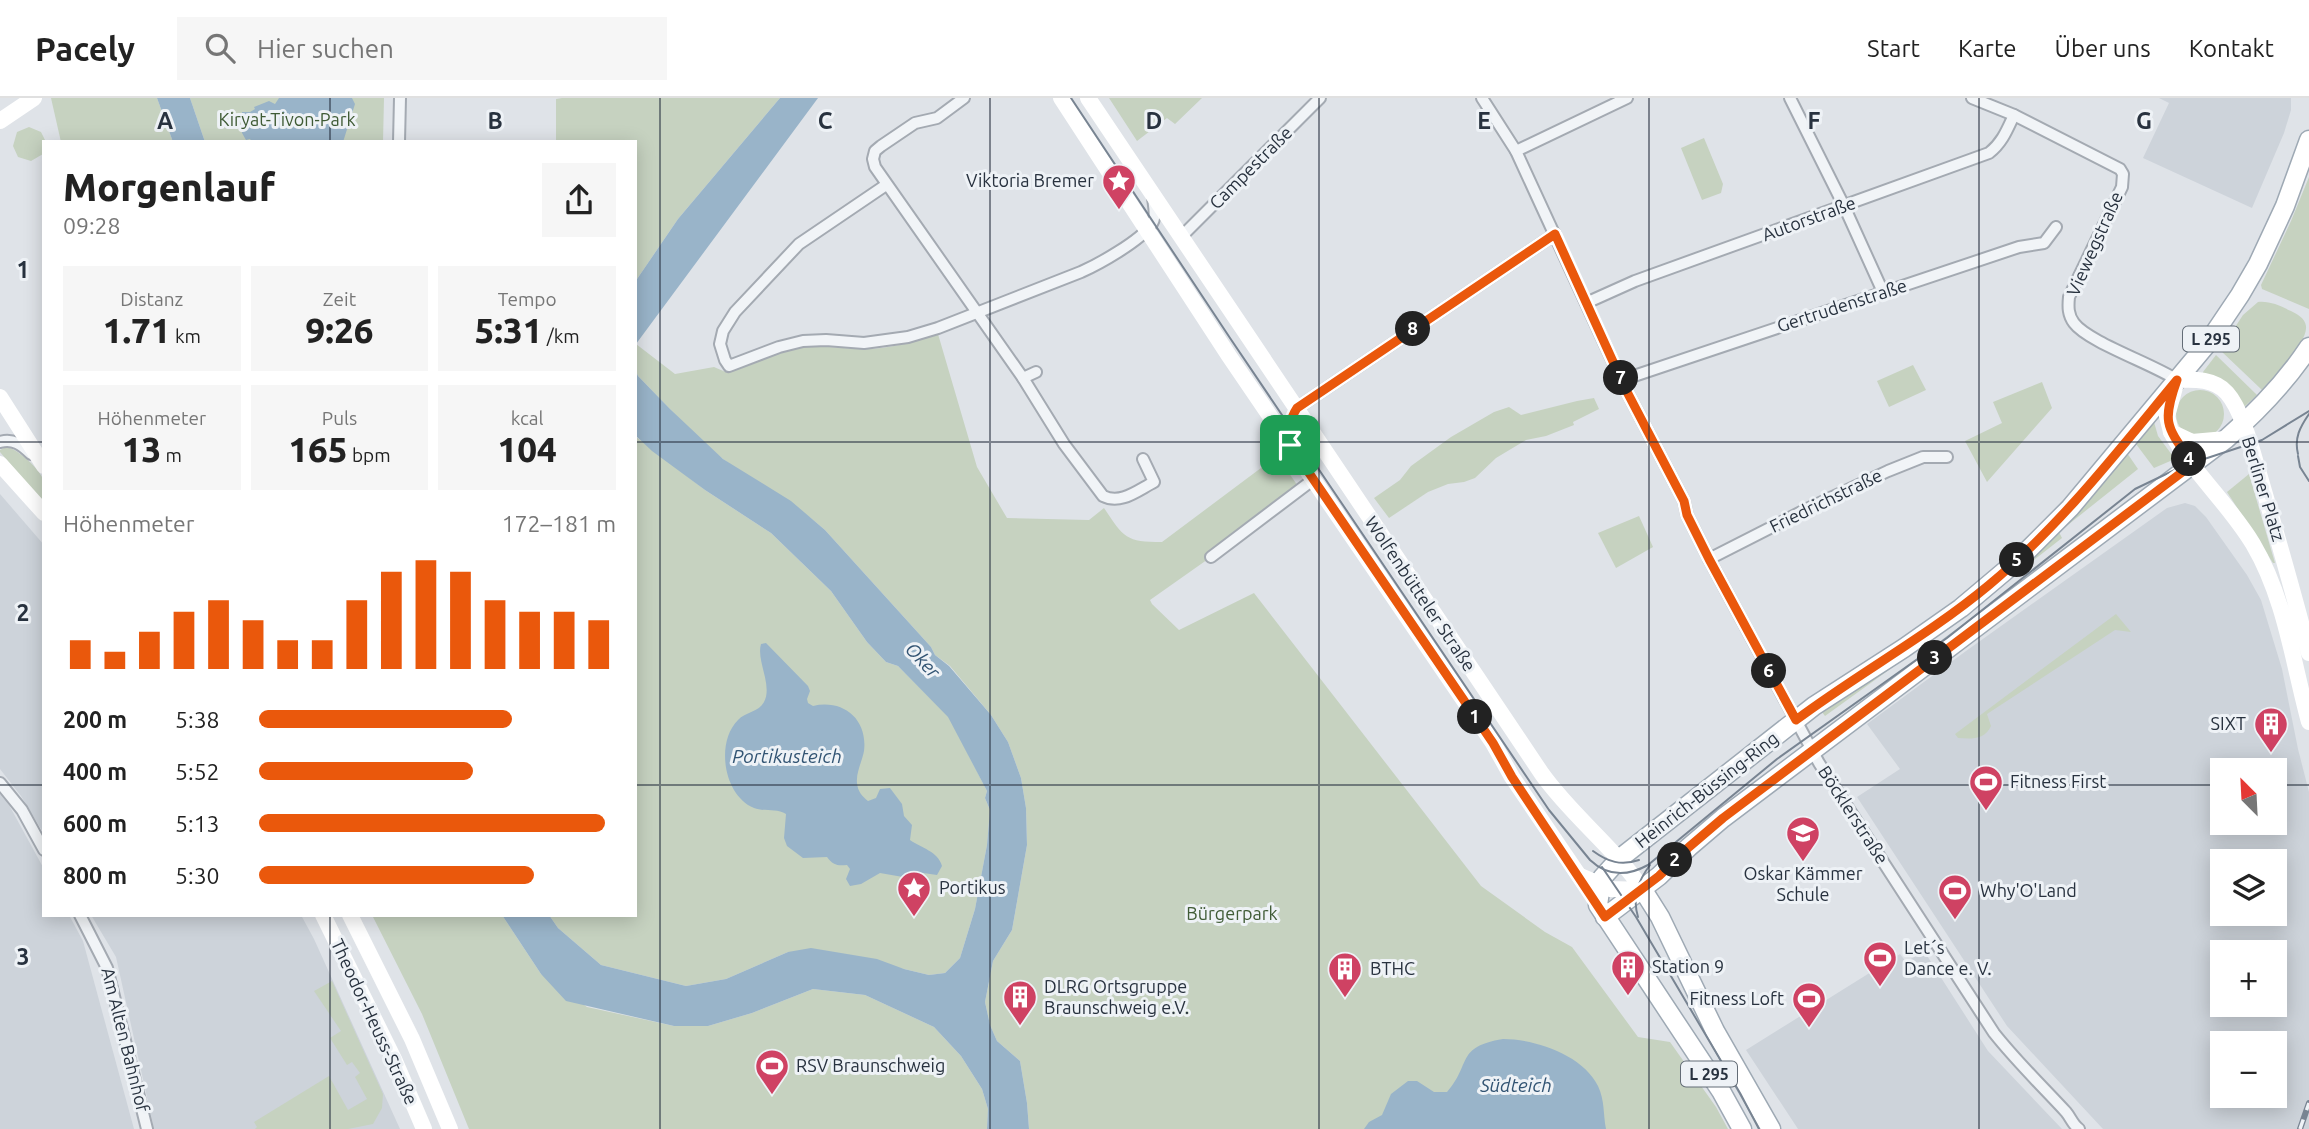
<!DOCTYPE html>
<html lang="de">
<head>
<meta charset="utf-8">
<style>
	:root { --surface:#fff; --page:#f6f6f6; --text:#222; --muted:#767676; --line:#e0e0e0; --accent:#ea580c }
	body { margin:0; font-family:Ubuntu,sans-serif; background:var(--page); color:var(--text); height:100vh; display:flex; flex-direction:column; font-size:26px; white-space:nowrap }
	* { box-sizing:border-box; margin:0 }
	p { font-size:23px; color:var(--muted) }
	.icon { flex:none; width:38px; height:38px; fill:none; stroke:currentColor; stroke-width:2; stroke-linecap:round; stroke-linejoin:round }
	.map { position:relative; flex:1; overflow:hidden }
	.drawer { position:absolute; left:42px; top:42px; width:595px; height:777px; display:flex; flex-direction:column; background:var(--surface); border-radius:0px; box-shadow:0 4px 18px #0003 }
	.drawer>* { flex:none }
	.needle { width:46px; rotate:336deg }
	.controls { position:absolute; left:2210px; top:660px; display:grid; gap:14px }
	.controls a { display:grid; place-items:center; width:77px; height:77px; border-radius:0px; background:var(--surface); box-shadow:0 4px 18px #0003; font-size:35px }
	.pin { position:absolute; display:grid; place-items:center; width:60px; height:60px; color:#fff; margin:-30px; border-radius:14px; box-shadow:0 4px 10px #0006 }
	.km { position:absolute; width:35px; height:35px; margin:-18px; border-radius:50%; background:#222; color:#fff; font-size:19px; line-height:35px; text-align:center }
	.round { display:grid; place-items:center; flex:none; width:74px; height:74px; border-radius:0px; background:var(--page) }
	.headline { display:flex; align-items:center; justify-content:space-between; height:119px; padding:0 21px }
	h1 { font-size:38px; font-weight:800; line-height:52px }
	.stats { display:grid; grid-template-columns:repeat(3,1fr); gap:10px; height:119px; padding:7px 21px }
	.stats div { display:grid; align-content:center; border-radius:0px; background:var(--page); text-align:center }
	.stats b { font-size:35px; font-weight:800 }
	.stats small { font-size:19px; font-weight:400 }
	.stats p { font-size:19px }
	.chart { height:196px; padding:14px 21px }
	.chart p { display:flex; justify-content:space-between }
	.chart svg { width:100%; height:126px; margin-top:7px; stroke:var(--accent); stroke-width:6 }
	ul { padding:0 21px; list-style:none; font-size:23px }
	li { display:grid; grid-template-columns:112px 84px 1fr; align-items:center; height:52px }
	li i { height:18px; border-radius:9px; background:var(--accent) }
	header { display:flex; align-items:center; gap:42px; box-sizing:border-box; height:98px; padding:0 35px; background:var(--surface); border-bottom:2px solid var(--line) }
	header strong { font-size:33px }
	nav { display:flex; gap:38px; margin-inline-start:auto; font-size:24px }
	.search { width:490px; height:63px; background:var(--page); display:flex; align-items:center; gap:18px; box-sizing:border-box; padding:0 24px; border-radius:0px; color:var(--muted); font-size:26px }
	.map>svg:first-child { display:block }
</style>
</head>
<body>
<header>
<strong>Pacely</strong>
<div class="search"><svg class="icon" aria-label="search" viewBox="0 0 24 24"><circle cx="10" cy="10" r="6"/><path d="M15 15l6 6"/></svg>Hier suchen</div>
<nav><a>Start</a><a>Karte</a><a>Über uns</a><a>Kontakt</a></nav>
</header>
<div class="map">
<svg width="2309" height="1031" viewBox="0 0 2309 1031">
	<rect width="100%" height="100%" fill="#dfe3e8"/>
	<!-- built -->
	<g fill="#cdd3da" fill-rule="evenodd">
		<path d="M2159 0H2291V12L2284 35 2252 110 2143 60 2169 5Z"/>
		<path d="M0 396 44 447V736L21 698 0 671Z"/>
		<path d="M2185 405 2195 408 2206 419 2247 477 2261 502 2282 571 2298 651 2309 694V1031H2103L2007 928 1857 699 1900 671 1867 626 1966 553 2167 410ZM2222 672H2275V724H2222ZM2222 763H2275V816H2222ZM2222 854H2275V906H2222ZM2222 945H2275V998H2222Z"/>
		<path d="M0 696 9 707 44 771V817H69L83 843 134 1031H0Z"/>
		<path d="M91 817H301L314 841 400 1031H154L116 859Z"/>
		<path d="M1924 853 1988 953 2062 1031H1798L1746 952 1900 856 1906 864Z"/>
	</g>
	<!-- green -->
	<g fill="#c6d2c0">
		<path d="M51 0H157L173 44H61Z"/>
		<path d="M190 0H384L383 44H205Z"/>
		<path d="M562 0H780L678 121 635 184V44H556V1Z"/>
		<path d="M1109 0H1202L1175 26 1167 20 1137 43Z"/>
		<path d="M29 29 41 34 46 44H44L43 56 31 63 18 59 13 48 17 34Z"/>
		<path d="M1704 40 1723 86 1721 95 1702 102 1681 50Z"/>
		<path d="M2309 79V211L2262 191 2261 187 2291 123Z"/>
		<path d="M2258 204C2271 203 2280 208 2291 213 2297 216 2305 220 2306 228 2308 245 2273 279 2262 292L2220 252 2243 217Z"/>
		<path d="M938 236 977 369 1007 420 1089 422 1104 410C1124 440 1126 444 1162 444L1277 358 1300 391 1211 459 1150 502 1152 506 1179 532 1254 495 1481 788 1545 834 1572 849 1638 939 1670 944 1716 1009 1728 1031H1029L1027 1005 1020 963 997 943 990 927 985 904 993 863 1012 832 1027 747 1026 710 1021 680 1008 644 991 617 950 568 935 557 931 549 825 432C794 404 756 386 723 361 693 336 665 306 638 278L635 271 636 246 675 276 714 269 728 275C753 266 779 252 805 249 825 247 844 251 864 251 890 251 914 244 938 236Z"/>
		<path d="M2216 257 2257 297 2244 309 2204 277 2203 274Z"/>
		<path d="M1913 267 1926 292 1889 309 1877 283Z"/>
		<path d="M2042 284 2052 310 1987 384 1965 343 2002 325 1993 304Z"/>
		<circle cx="2200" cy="316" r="24"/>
		<path d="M1594 300 1599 311 1573 324 1574 327 1546 338 1526 342 1496 360 1475 380 1464 384 1448 386 1428 394 1389 420 1374 400 1400 382 1411 368 1451 339 1494 314 1509 309 1521 317 1577 303Z"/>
		<path d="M2151 323 2154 324 2158 338 2175 361 2154 370 2133 342Z"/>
		<path d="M635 338 705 392 771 435 831 493 867 544 886 564 898 568 949 619 987 693 985 700 990 712 987 747 975 811 960 860 945 875 929 877 904 871 788 854 726 881 686 888 601 867 558 830 549 817H635Z"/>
		<path d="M6 349C17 350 40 371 44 383 46 389 44 399 44 406L0 354V352Z"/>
		<path d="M2125 352 2138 371 2059 434 2062 440 1947 530 1825 618 1822 614 1888 570Z"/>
		<path d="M2249 376 2275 465H2273L2227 394Z"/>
		<path d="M1639 418 1653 449 1616 470 1598 435Z"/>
		<path d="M2116 516 2131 534 2115 532 1987 616 1991 628C1985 642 1971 641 1958 640L1955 636Z"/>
		<path d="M372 817H502L541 876 587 909 674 928H708L752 915 813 891 865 897 934 929 961 958 982 991 988 1011 987 1031H469L422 916Z"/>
		<path d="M332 883 383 996 382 1010 373 1026 348 1031H255L257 1029 254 1024 329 978 348 1012 367 1001 355 979 360 975 352 964 347 967 330 940 341 933 314 893Z"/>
	</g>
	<!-- water -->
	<g fill="#99b4c9">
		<path d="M157 0H190L205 44H173Z"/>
		<path d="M279 0H352L355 6 343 44H252L250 41 246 42 242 35V14H250L255 11 254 9 269 3 275 6Z"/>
		<path d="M780 0H818L636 246 635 249V184L678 121Z"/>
		<path d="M635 271 638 278 670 311 723 361 791 403 825 432 931 549 935 557 949 568 991 617 1008 644 1021 680 1026 710 1027 747 1012 832 993 863 985 904 990 927 997 943 1020 963 1027 1005 1029 1031H987L988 1011 982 991 961 958 934 929 865 897 813 891 752 915 708 928H674L566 903 541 876 502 817H549L558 830 601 867 686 888 726 881 788 854 811 850 877 861 904 871 929 877 945 875 960 860 975 811 987 747 990 712 985 700 987 693 948 619 898 568 886 564 867 544 831 493 771 435 705 392 652 353 635 337Z"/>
		<path d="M766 545 808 588 810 593 807 601 808 605 813 608C843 601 868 621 864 653 862 664 856 674 857 685 858 694 862 698 868 703L876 700 880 691 890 690 902 706 904 718 912 727 910 742C921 750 938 753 942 768L937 777 916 774 903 779 880 775 861 786 850 788 846 781 850 771 847 767C837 768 833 767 827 759L803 760 787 748 784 740 786 716C776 710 764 714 754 710 724 698 715 645 738 622 745 614 759 614 764 604 773 587 756 563 761 546Z"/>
		<path d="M1503 941C1535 941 1583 957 1598 988 1605 1003 1603 1016 1606 1031H1364L1369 1024 1382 1017 1391 996 1408 983H1417L1434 994H1447C1472 966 1455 949 1503 941Z"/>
	</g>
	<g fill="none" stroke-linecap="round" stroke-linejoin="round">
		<!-- street casing -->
		<g stroke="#a4aab2" stroke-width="14">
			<g id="street">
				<path d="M964 0 937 20 915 25 881 48 875 53 873 61 875 69 1023 280 1036 274"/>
				<path d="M1482 0 1516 53 1625 290 1684 403 1687 417 1709 461 1819 665 1994 935C2017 964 2042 988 2066 1014 2071 1020 2073 1027 2079 1031"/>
				<path d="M1790 0 1844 108 1883 194"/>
				<path d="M1972 0 2014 17 2120 71 2123 76 2122 89 2069 199C2068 209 2068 217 2074 225 2088 244 2153 266 2177 282"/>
				<path d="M399 44 400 0"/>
				<path d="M1516 53 1627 0"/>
				<path d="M886 87 799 146 735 214 723 233 720 246 725 262 729 268 779 249 803 243 826 242 864 245 908 239 938 230 1081 174C1099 166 1140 143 1151 127 1157 119 1154 109 1153 100"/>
				<path d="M1181 139 1320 0"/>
				<path d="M1586 205 1635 183 1989 55C2002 45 2007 32 2014 17"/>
				<path d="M1023 280 1064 346 1103 398C1121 407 1138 392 1154 384L1143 361"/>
				<path d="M1622 282 2019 149 2044 145 2056 129"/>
				<path d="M0 344C13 340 22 347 31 356"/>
				<path d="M1290 344 1289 328 1297 310 1555 136"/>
				<path d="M1211 459 1314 381"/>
				<path d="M1709 461 1809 410 1888 373 1923 359H1947"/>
				<path d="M0 685 22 712 44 752"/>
				<path d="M80 817 107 870 147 1031"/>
			</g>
		</g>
		<!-- primary casing -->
		<g stroke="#9ea9b4" stroke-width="21">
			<g id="primary">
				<path d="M1643 792 1660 819 1715 933 1771 1031"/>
				<path d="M1605 819 1659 778 1689 749 1723 720 2226 341C2258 313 2286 284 2309 249"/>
				<path d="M1742 1031 1721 993 1598 807 1602 780 1619 761 1814 608 1904 550 1961 510 2018 462 2070 410 2207 246 2240 197 2258 166 2285 108 2309 42"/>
			</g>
		</g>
		<!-- street -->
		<use href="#street" stroke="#f1f4f7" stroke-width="10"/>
		<!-- secondary -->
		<g stroke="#fff" stroke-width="16">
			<path d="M1061 0 1229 258 1493 645 1512 679 1584 785"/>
			<path d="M1088 0 1542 676C1572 718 1614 749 1643 792L1611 791 1580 778"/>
			<path d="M0 23 34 0"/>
			<path d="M0 299 44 368"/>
			<path d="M2171 334 2192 344 2226 341"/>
			<path d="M0 366 44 415"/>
			<path d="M2309 555C2294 496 2277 438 2260 379 2253 356 2243 313 2227 295 2215 281 2195 281 2177 282L2167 318 2171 334C2192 374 2229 406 2253 446 2285 500 2293 565 2309 624"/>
			<path d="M323 817 394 961 424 1031"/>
			<path d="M350 817 412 941 450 1031"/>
		</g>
		<!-- primary -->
		<use href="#primary" stroke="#fff" stroke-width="18"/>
		<!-- tram -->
		<g stroke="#788492" stroke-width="2">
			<path d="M1071 0 1230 240 1549 712 1590 762C1608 779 1628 778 1648 767L1777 661 1947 540 2135 391 2183 368 2262 342 2309 313"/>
			<path d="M2298 356C2294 340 2300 329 2309 316"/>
			<path d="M2298 358 2300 369 2309 383"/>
			<path d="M1593 753C1608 764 1621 768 1639 762"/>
			<path d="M1602 769 1636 819 1740 995 1759 1031"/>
			<path d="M1638 819C1632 799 1638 783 1650 767"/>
		</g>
		<!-- rail casing -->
		<g stroke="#788492" stroke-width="6">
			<path id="rail" d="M2300 1031 2309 1005"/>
		</g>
		<!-- rail -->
		<use href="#rail" stroke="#eef2f6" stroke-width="3.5" stroke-dasharray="10" stroke-linecap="butt"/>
	</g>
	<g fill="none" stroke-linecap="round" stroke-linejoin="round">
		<!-- route casing -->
		<g stroke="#fff" stroke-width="14">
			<path id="route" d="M1555 136 1625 290 1684 403 1687 417 1709 461 1796 622C1859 575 1929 537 1989 487 2061 427 2118 353 2177 282 2161 326 2167 329 2193 366L1723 720 1689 749 1659 778 1605 819 1512 679 1493 645 1290 347C1289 333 1289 322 1297 310Z"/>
		</g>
		<!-- route -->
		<use href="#route" stroke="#ea580c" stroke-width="9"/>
	</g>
	<!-- grid -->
	<path fill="none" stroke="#28323f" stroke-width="2" stroke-opacity="0.55" d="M330 0V44M660 0V1031M990 0V1031M1319 0V1031M1649 0V1031M1979 0V1031M0 344H44M635 344H2309M0 687H44M635 687H2222M2275 687H2309M330 817V1031"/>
	<!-- icons -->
	<defs>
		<g id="sight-pin" transform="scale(1.75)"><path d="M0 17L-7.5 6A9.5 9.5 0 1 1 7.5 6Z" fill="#cf4263" stroke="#eef2f6"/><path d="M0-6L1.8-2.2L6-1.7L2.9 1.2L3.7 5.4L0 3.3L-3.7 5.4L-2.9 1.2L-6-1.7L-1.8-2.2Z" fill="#fff"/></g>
		<g id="building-pin" transform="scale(1.75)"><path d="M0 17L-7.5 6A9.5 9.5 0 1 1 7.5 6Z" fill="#cf4263" stroke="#eef2f6"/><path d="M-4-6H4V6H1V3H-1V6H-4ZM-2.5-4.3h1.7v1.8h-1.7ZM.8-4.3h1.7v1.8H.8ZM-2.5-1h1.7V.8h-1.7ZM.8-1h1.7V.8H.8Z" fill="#fff"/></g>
		<g id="stadium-pin" transform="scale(1.75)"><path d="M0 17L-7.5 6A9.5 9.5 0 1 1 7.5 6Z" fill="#cf4263" stroke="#eef2f6"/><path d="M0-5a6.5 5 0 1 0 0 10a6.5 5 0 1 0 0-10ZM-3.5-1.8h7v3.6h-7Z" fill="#fff"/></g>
		<g id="school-pin" transform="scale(1.75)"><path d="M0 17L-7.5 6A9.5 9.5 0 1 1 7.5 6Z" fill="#cf4263" stroke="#eef2f6"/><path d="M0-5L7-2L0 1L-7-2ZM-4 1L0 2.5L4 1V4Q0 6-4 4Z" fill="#fff"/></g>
	</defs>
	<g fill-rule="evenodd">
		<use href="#sight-pin" x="1119" y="83"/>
		<use href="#building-pin" x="2271" y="626"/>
		<use href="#stadium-pin" x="1986" y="684"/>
		<use href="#school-pin" x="1803" y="735"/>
		<use href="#sight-pin" x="914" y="790"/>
		<use href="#stadium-pin" x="1955" y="793"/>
		<use href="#stadium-pin" x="1880" y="860"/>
		<use href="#building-pin" x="1628" y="869"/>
		<use href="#building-pin" x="1345" y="871"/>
		<use href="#building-pin" x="1020" y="899"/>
		<use href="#stadium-pin" x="1809" y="901"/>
		<use href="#stadium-pin" x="772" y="968"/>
	</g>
	<g text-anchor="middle" stroke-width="6" stroke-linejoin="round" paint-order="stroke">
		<!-- shield labels -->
		<g fill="#eef2f6" stroke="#636c76" stroke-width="2">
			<rect x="2183" y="228.5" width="56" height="25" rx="5"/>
			<rect x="1681" y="963.5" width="56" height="25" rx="5"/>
		</g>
		<g font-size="16" font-weight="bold" fill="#28323f">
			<text x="2211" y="247">L 295</text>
			<text x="1709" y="982">L 295</text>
		</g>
		<!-- park labels -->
		<g font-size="18" fill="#3f5b35" stroke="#eef2f6">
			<text x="287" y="28">Kiryat-Tivon-Park</text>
			<text x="1232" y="822">Bürgerpark</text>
		</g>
		<!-- street labels -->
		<g font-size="18" fill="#28323f" stroke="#eef2f6">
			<text transform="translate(1251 70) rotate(-45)" y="6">Campestraße</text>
			<text transform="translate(1809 121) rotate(-20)" y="6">Autorstraße</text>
			<text transform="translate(2095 146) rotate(-66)" y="6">Viewegstraße</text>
			<text transform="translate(1842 208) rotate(-18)" y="6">Gertrudenstraße</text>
			<text transform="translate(2263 391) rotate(73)" y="6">Berliner Platz</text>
			<text transform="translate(1826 403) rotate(-26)" y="6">Friedrichstraße</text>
			<text transform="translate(1420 496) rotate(56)" y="6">Wolfenbütteler Straße</text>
			<text transform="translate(1707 692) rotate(-38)" y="6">Heinrich-Büssing-Ring</text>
			<text transform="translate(1853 717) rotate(57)" y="6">Böcklerstraße</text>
			<text transform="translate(374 924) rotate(65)" y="6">Theodor-Heuss-Straße</text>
			<text transform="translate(125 942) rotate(76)" y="6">Am Alten Bahnhof</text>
		</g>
		<!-- poi labels -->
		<g font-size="18" fill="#28323f" stroke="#eef2f6" text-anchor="start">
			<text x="1094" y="89" text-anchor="end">Viktoria Bremer</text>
			<text x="2246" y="632" text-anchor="end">SIXT</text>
			<text x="2010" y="690">Fitness First</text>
			<text x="1803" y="782" text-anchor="middle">Oskar Kämmer<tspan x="1803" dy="21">Schule</tspan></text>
			<text x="939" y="796">Portikus</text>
			<text x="1980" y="799">Why'O'Land</text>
			<text x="1904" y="856">Let´s<tspan x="1904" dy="21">Dance e. V.</tspan></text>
			<text x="1652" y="875">Station 9</text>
			<text x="1370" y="877">BTHC</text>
			<text x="1044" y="895">DLRG Ortsgruppe<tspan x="1044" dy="21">Braunschweig e.V.</tspan></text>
			<text x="1784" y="907" text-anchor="end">Fitness Loft</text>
			<text x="796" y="974">RSV Braunschweig</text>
		</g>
		<!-- water labels -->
		<g font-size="19" font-style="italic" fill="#325473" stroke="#eef2f6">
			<text transform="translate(923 562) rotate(47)" y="7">Oker</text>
			<text x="787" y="665">Portikusteich</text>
			<text x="1516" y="994">Südteich</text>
		</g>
	</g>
	<g font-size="23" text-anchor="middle" font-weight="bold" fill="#28323f" stroke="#eef2f6" stroke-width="6" stroke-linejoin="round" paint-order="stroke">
		<text x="165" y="31">A</text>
		<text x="495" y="31">B</text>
		<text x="825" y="31">C</text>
		<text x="1154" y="31">D</text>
		<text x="1484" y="31">E</text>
		<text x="1814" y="31">F</text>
		<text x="2144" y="31">G</text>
		<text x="23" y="180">1</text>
		<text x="23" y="523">2</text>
		<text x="23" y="867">3</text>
	</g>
</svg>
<div class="controls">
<a><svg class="needle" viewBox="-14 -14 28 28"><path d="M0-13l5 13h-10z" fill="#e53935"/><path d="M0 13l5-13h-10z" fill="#767676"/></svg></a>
<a><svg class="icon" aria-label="layers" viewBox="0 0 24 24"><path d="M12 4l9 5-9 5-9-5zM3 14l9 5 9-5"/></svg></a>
<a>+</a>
<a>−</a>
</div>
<div class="pin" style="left:1290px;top:347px;background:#1e9e55"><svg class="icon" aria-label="arrive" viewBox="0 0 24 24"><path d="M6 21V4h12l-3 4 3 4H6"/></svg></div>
<b class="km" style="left:1475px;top:619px">1</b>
<b class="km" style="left:1675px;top:762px">2</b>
<b class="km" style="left:1935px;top:560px">3</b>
<b class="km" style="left:2189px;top:361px">4</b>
<b class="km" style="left:2017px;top:462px">5</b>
<b class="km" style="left:1769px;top:573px">6</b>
<b class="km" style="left:1621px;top:280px">7</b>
<b class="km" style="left:1413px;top:231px">8</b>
<section class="drawer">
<div class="headline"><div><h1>Morgenlauf</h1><p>09:28</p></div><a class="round"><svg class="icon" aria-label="share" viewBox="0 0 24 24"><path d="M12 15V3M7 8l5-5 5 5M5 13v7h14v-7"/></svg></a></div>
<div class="stats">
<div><p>Distanz</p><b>1.71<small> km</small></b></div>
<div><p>Zeit</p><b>9:26</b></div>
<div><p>Tempo</p><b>5:31<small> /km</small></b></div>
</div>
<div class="stats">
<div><p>Höhenmeter</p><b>13<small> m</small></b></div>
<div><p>Puls</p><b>165<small> bpm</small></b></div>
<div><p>kcal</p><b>104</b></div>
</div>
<div class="chart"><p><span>Höhenmeter</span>172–181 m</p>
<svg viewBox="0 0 160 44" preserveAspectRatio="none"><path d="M5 44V34M15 44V38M25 44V31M35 44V24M45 44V20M55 44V27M65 44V34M75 44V34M85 44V20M95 44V10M105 44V6M115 44V10M125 44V20M135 44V24M145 44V24M155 44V27"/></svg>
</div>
<ul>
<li><b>200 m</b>5:38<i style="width:71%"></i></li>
<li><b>400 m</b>5:52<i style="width:60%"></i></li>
<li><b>600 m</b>5:13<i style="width:97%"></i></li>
<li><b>800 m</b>5:30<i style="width:77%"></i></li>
</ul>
</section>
</div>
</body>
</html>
